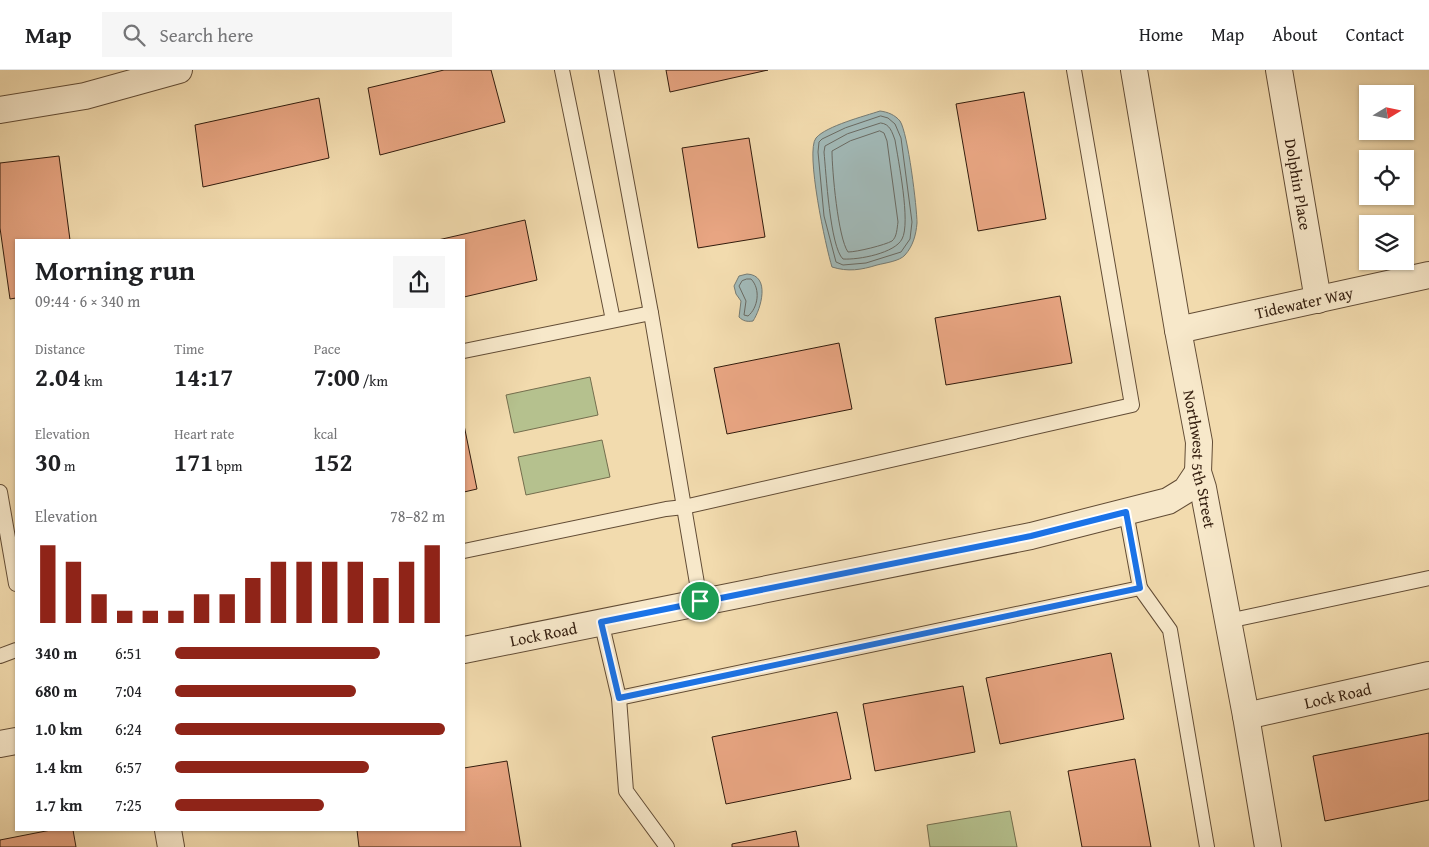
<!DOCTYPE html>
<html lang="en">
<head>
<meta charset="utf-8">
<style>
	:root { --surface:#fff; --page:#f6f6f6; --text:#202124; --muted:#757577; --line:#e0e0e0; --accent:#8f2418 }
	body { margin:0; font-family:"Gentium Book Plus",serif; background:var(--page); color:var(--text); height:100vh; display:flex; flex-direction:column; font-size:19px; white-space:nowrap }
	* { box-sizing:border-box; margin:0 }
	p { font-size:16px; color:var(--muted) }
	.icon { flex:none; width:28px; height:28px; fill:none; stroke:currentColor; stroke-width:2; stroke-linecap:round; stroke-linejoin:round }
	.map { position:relative; flex:1; overflow:hidden }
	.sheet { position:absolute; left:15px; top:169px; width:450px; height:592px; display:flex; flex-direction:column; background:var(--surface); border-radius:0px; box-shadow:0 1px 4px #0004 }
	.sheet>* { flex:none }
	.needle { width:32px; rotate:80deg }
	.buttons { position:absolute; left:1359px; top:15px; display:grid; gap:10px }
	.buttons a { display:grid; place-items:center; width:55px; height:55px; border-radius:0px; background:var(--surface); box-shadow:0 1px 4px #0004; font-size:25px }
	.pin { position:absolute; display:grid; place-items:center; width:42px; height:42px; color:#fff; margin:-21px; border:2px solid #fff; border-radius:50%; box-shadow:0 1px 5px #0007 }
	.round { display:grid; place-items:center; flex:none; width:52px; height:52px; border-radius:0px; background:var(--page) }
	.head { display:flex; align-items:center; justify-content:space-between; height:85px; padding:0 20px }
	h1 { font-size:28px; font-weight:700; line-height:38px }
	.stats { display:grid; grid-template-columns:repeat(3,1fr); gap:8px; height:85px; padding:5px 20px }
	.stats div { display:grid; align-content:center }
	.stats b { font-size:25px; font-weight:700 }
	.stats small { font-size:14px; font-weight:400 }
	.stats p { font-size:14px }
	.chart { height:140px; padding:10px 20px }
	.chart p { display:flex; justify-content:space-between }
	.chart svg { width:100%; height:90px; margin-top:5px; stroke:var(--accent); stroke-width:6 }
	ul { padding:0 20px; list-style:none; font-size:16px }
	li { display:grid; grid-template-columns:80px 60px 1fr; align-items:center; height:38px }
	li i { height:12px; border-radius:6px; background:var(--accent) }
	header { display:flex; align-items:center; gap:30px; box-sizing:border-box; height:70px; padding:0 25px; background:var(--surface); border-bottom:1px solid var(--line) }
	header strong { font-size:24px }
	nav { display:flex; gap:28px; margin-inline-start:auto; font-size:18px }
	.search { width:350px; height:45px; background:var(--page); display:flex; align-items:center; gap:12px; box-sizing:border-box; padding:0 18px; border-radius:0px; color:var(--muted); font-size:19px }
	.map>svg:first-child { display:block }
</style>
</head>
<body>
<header>
<strong>Map</strong>
<div class="search"><svg class="icon" aria-label="search" viewBox="0 0 24 24"><circle cx="10" cy="10" r="6"/><path d="M15 15l6 6"/></svg>Search here</div>
<nav><a>Home</a><a>Map</a><a>About</a><a>Contact</a></nav>
</header>
<div class="map">
<svg width="1429" height="777" viewBox="0 0 1429 777">
	<rect width="100%" height="100%" fill="#f2dbae"/>
	<filter id="stains"><feTurbulence type="fractalNoise" baseFrequency=".004" numOctaves="4"/><feColorMatrix values="0 0 0 0 .2 0 0 0 0 .09 0 0 0 0 .02 0 0 0 .5 -.17"/></filter>
	<radialGradient id="worn" r=".72"><stop offset=".6" stop-color="#630" stop-opacity="0"/><stop offset="1" stop-color="#630" stop-opacity=".3"/></radialGradient>
	<!-- green -->
	<g fill="#b5c18e" stroke="#746e4e">
		<path d="M590 307 598 345 514 363 506 325Z"/>
		<path d="M602 370 610 407 526 425 518 387Z"/>
		<path d="M1010 741 1017 777H930L927 755Z"/>
	</g>
	<!-- water -->
	<g fill="#a1b8b6" stroke="#757a72">
		<path d="M880 41C888 42 895 45 900 51 908 63 917 138 917 153 916 165 913 176 905 185 900 191 885 193 877 195 861 200 848 202 832 197 826 178 805 81 816 68 826 56 865 46 880 41Z"/>
		<path d="M747 204C771 205 761 239 753 251 747 252 743 251 739 247L741 231 736 224 734 216 739 206Z"/>
	</g>
	<g fill="none" stroke-linecap="round" stroke-linejoin="round">
		<!-- shore -->
		<g stroke="#6a6a62" stroke-width="1">
			<path d="M881 46 888 48 895 54 901 68 912 152 910 169 901 182 866 193 843 195 836 192 824 146 818 82 819 72 822 69 845 58Z"/>
			<path d="M881 53C890 54 892 62 895 70 898 89 911 153 902 169 895 183 859 190 843 189 830 177 826 102 824 82L825 76 847 64Z"/>
			<path d="M880 61 884 63 887 71 898 152C897 158 897 167 892 171 885 175 857 182 848 182 838 168 832 100 832 81L850 71Z"/>
			<path d="M747 209H751C761 219 758 238 748 246L744 245 746 231 739 216 742 211Z"/>
		</g>
	</g>
	<!-- building -->
	<g fill="#e8a582" stroke="#321c0d">
		<path d="M444 0H491L505 52 380 85 368 18Z"/>
		<path d="M666 0H768L670 22Z"/>
		<path d="M1024 22 1046 149 978 161 956 34Z"/>
		<path d="M319 28 329 88 203 117 195 55Z"/>
		<path d="M749 68 765 167 698 178 682 78Z"/>
		<path d="M59 86 70 170H16V228L10 229 0 158V93Z"/>
		<path d="M525 150 537 210 464 227V170H438Z"/>
		<path d="M1060 226 1072 293 946 315 935 248Z"/>
		<path d="M839 273 852 339 727 364 714 298Z"/>
		<path d="M464 355 477 419 464 422Z"/>
		<path d="M1111 583 1124 649 1000 674 986 608Z"/>
		<path d="M963 616 975 682 875 701 863 634Z"/>
		<path d="M837 642 851 709 726 734 712 667Z"/>
		<path d="M1429 663V730L1325 751 1313 686Z"/>
		<path d="M1135 689 1151 777H1082L1068 701Z"/>
		<path d="M507 691 521 777H359L357 760H464V698Z"/>
		<path d="M51 760H73L76 777H0V770Z"/>
		<path d="M796 761 799 777H732V774Z"/>
	</g>
	<g fill="none" stroke-linecap="round" stroke-linejoin="round">
		<!-- service casing -->
		<g stroke="#624c35" stroke-width="16">
			<g id="service">
				<path d="M562 0 613 250"/>
				<path d="M606 0 651 243"/>
				<path d="M464 281 651 243 700 531"/>
				<path d="M0 422 16 514"/>
				<path d="M464 481 666 439 684 437 1132 335 1074 0"/>
				<path d="M1140 518 1170 560 1207 777"/>
				<path d="M601 551 619 628 1140 518 1126 442"/>
				<path d="M1228 551 1429 508"/>
				<path d="M0 586 16 580"/>
				<path d="M619 628 626 721 667 777"/>
			</g>
		</g>
		<!-- minor casing -->
		<g stroke="#624c35" stroke-width="28">
			<g id="minor">
				<path id="s1" d="M1134 0 1178 260 1199 372 1198 402 1203 418 1246 646 1268 777"/>
				<path id="s2" d="M1279 0 1318 230"/>
				<path d="M0 40 85 26 179 0"/>
				<path id="s3" d="M1178 260 1429 205"/>
				<path id="s4" d="M464 580 1031 466 1168 431 1186 420 1198 402"/>
				<path id="s5" d="M1246 646 1429 605"/>
				<path d="M0 674 16 671"/>
				<path d="M168 760 171 777"/>
			</g>
		</g>
		<!-- service -->
		<use href="#service" stroke="#f7e8ca" stroke-width="14"/>
		<!-- minor -->
		<use href="#minor" stroke="#f7e8ca" stroke-width="26"/>
	</g>
	<g fill="none" stroke-linecap="round" stroke-linejoin="round">
		<!-- route casing -->
		<g stroke="#fff" stroke-width="10">
			<path id="route" d="M1126 442 1140 518 619 628 601 552 1031 466Z"/>
		</g>
		<!-- route -->
		<use href="#route" stroke="#1a73e8" stroke-width="6"/>
	</g>
	<g text-anchor="middle" stroke-width="4" stroke-linejoin="round" paint-order="stroke">
		<!-- street labels -->
		<g font-size="16" fill="#321c0d" stroke="#f7e8ca">
			<text dy="6" stroke="none"><textPath href="#s2" startOffset="116">Dolphin Place</textPath></text>
			<text dy="6" stroke="none"><textPath href="#s3" startOffset="129">Tidewater Way</textPath></text>
			<text dy="6" stroke="none"><textPath href="#s1" startOffset="395">Northwest 5th Street</textPath></text>
			<text dy="6" stroke="none"><textPath href="#s4" startOffset="81">Lock Road</textPath></text>
			<text dy="6" stroke="none"><textPath href="#s5" startOffset="94">Lock Road</textPath></text>
		</g>
	</g>
	<rect width="100%" height="100%" filter="url(#stains)"/>
	<rect width="100%" height="100%" fill="url(#worn)"/>
</svg>
<div class="buttons">
<a><svg class="needle" viewBox="-14 -14 28 28"><path d="M0-13l5 13h-10z" fill="#e53935"/><path d="M0 13l5-13h-10z" fill="#757577"/></svg></a>
<a><svg class="icon" aria-label="locate" viewBox="0 0 24 24"><circle cx="12" cy="12" r="6"/><path d="M12 2v4M12 18v4M2 12h4M18 12h4"/></svg></a>
<a><svg class="icon" aria-label="layers" viewBox="0 0 24 24"><path d="M12 4l9 5-9 5-9-5zM3 14l9 5 9-5"/></svg></a>
</div>
<div class="pin" style="left:700px;top:531px;background:#1e9e55"><svg class="icon" aria-label="arrive" viewBox="0 0 24 24"><path d="M6 21V4h12l-3 4 3 4H6"/></svg></div>
<section class="sheet">
<div class="head"><div><h1>Morning run</h1><p>09:44 · 6 × 340 m</p></div><a class="round"><svg class="icon" aria-label="share" viewBox="0 0 24 24"><path d="M12 15V3M7 8l5-5 5 5M5 13v7h14v-7"/></svg></a></div>
<div class="stats">
<div><p>Distance</p><b>2.04<small> km</small></b></div>
<div><p>Time</p><b>14:17</b></div>
<div><p>Pace</p><b>7:00<small> /km</small></b></div>
</div>
<div class="stats">
<div><p>Elevation</p><b>30<small> m</small></b></div>
<div><p>Heart rate</p><b>171<small> bpm</small></b></div>
<div><p>kcal</p><b>152</b></div>
</div>
<div class="chart"><p><span>Elevation</span>78–82 m</p>
<svg viewBox="0 0 160 44" preserveAspectRatio="none"><path d="M5 44V6M15 44V14M25 44V30M35 44V38M45 44V38M55 44V38M65 44V30M75 44V30M85 44V22M95 44V14M105 44V14M115 44V14M125 44V14M135 44V22M145 44V14M155 44V6"/></svg>
</div>
<ul>
<li><b>340 m</b>6:51<i style="width:76%"></i></li>
<li><b>680 m</b>7:04<i style="width:67%"></i></li>
<li><b>1.0 km</b>6:24<i style="width:100%"></i></li>
<li><b>1.4 km</b>6:57<i style="width:72%"></i></li>
<li><b>1.7 km</b>7:25<i style="width:55%"></i></li>
</ul>
</section>
</div>
</body>
</html>
